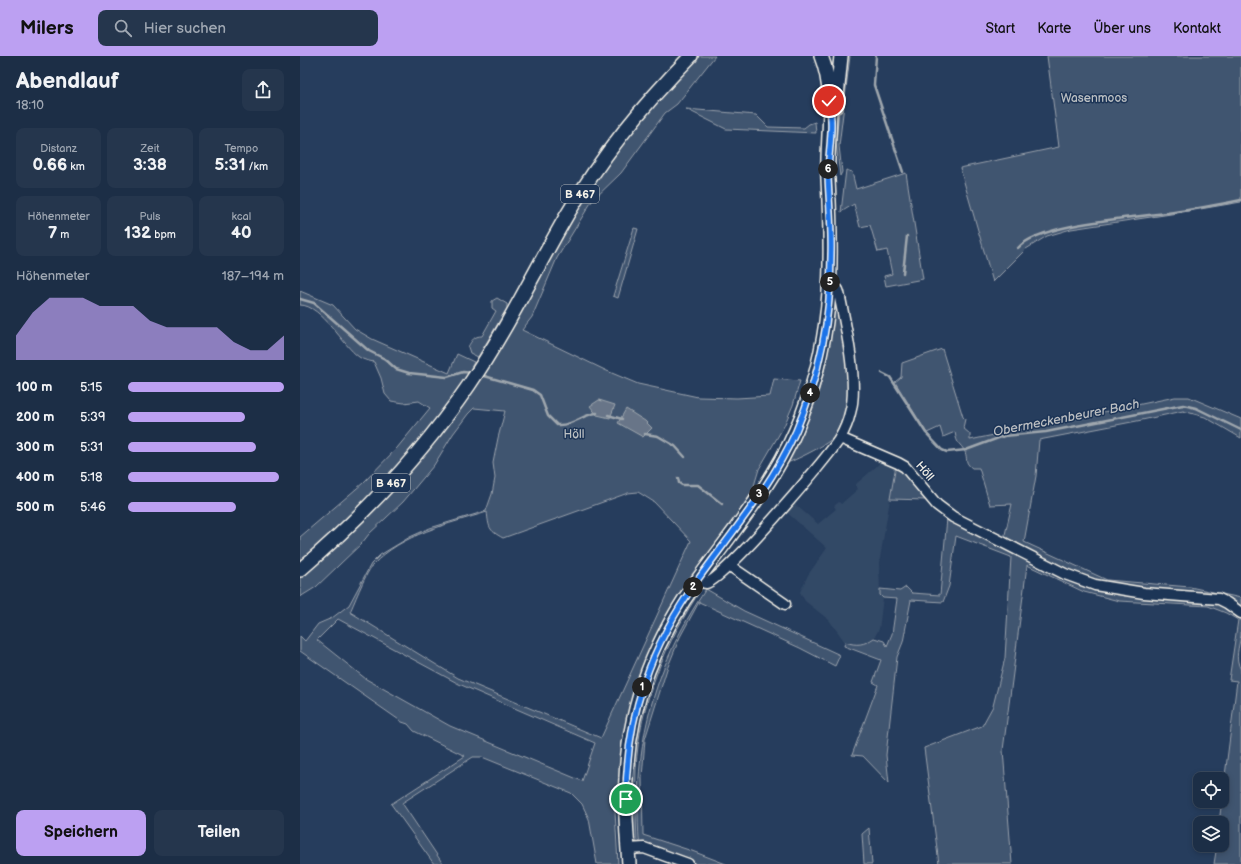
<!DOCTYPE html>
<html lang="de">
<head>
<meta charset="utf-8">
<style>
	:root { --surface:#1c2e46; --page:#25364d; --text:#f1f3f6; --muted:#a0a8b3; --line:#3a4a5f; --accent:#bca0f2 }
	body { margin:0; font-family:"Balsamiq Sans",sans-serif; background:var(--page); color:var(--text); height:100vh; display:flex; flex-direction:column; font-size:15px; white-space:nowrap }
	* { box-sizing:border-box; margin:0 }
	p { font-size:13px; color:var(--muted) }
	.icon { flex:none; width:22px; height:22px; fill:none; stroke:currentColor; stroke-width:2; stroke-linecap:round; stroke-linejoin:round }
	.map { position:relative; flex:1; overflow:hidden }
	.sheet { display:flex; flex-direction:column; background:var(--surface); width:300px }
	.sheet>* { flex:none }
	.buttons { position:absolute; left:893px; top:716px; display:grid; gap:8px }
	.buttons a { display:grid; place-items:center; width:36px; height:36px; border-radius:8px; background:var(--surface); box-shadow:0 2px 6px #0003,0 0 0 1px var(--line); font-size:20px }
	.pin { position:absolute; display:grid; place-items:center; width:34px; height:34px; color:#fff; margin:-17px; border:2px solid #fff; border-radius:50%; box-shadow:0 1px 4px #0007 }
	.km { position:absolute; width:20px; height:20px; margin:-10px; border-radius:50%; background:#222; color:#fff; font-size:11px; line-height:20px; text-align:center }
	.round { display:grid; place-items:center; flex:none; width:42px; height:42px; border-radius:8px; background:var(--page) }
	.summary { display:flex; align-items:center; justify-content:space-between; height:68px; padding:0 16px }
	h1 { font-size:22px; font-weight:800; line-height:30px }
	.metrics { display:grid; grid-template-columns:repeat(3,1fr); gap:6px; height:68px; padding:4px 16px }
	.metrics div { display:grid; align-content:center; border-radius:8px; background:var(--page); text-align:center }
	.metrics b { font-size:17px; font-weight:800 }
	.metrics small { font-size:11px; font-weight:400 }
	.metrics p { font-size:11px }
	.chart { height:112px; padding:8px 16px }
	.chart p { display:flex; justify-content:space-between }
	.chart svg { width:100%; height:72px; margin-top:4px; fill:var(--accent); opacity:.7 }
	.primary-button { display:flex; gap:8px; margin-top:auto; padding:8px 16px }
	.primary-button a { flex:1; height:46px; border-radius:8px; background:var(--accent); color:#111; font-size:16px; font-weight:800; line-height:46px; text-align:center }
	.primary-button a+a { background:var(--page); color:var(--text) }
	ul { padding:0 16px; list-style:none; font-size:13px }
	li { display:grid; grid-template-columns:64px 48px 1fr; align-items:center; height:30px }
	li i { height:10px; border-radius:5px; background:var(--accent) }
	header { display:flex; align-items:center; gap:24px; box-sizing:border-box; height:56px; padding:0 20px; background:var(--accent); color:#111 }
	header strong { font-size:19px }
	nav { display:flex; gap:22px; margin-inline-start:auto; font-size:14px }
	.search { width:280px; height:36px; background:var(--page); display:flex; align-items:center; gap:10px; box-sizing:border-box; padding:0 14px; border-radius:8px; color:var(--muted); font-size:15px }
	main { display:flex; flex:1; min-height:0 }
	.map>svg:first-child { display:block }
</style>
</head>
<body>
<header>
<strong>Milers</strong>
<div class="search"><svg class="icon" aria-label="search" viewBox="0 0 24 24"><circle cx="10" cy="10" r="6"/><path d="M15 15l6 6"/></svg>Hier suchen</div>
<nav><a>Start</a><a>Karte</a><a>Über uns</a><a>Kontakt</a></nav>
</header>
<main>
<section class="sheet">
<div class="summary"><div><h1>Abendlauf</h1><p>18:10</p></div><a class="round"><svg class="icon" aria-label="share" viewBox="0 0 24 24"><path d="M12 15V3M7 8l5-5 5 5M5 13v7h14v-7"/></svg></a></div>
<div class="metrics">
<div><p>Distanz</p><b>0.66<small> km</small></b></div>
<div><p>Zeit</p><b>3:38</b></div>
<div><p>Tempo</p><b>5:31<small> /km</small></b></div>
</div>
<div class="metrics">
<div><p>Höhenmeter</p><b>7<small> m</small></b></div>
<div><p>Puls</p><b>132<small> bpm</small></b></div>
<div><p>kcal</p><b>40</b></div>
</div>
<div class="chart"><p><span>Höhenmeter</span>187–194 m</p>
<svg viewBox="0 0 160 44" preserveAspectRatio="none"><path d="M0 44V29L10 15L20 6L30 6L40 6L50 11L60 11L70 11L80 20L90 24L100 24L110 24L120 24L130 33L140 38L150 38L160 29V44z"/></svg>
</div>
<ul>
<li><b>100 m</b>5:15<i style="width:100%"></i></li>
<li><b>200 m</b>5:39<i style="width:75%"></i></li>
<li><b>300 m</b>5:31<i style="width:82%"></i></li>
<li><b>400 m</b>5:18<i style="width:97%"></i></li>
<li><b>500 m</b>5:46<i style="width:69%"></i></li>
</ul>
<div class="primary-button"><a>Speichern</a><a>Teilen</a></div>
</section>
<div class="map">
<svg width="941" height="808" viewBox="0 0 941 808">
	<rect width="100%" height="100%" fill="#263d5d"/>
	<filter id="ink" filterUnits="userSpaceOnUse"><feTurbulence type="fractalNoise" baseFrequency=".025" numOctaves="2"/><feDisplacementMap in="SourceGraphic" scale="8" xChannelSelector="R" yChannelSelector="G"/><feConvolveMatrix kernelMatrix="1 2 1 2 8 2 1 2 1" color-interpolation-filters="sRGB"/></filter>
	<g filter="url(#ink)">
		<!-- built -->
		<path fill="#334966" d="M582 401 596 408 579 508 580 538 583 542 579 573 574 582 565 588 555 589 545 586 529 564 505 545 500 536 508 519 527 492 483 453 490 444 518 468 536 453 534 450 539 446 541 448 558 433 555 429 578 409Z"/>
		<!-- green -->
		<g fill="#40546f" stroke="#9aa2ac" fill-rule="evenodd">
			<path d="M399 0H415L377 48 365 57 321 117 292 145 257 202 232 261 222 274 307 315 338 328 398 341 437 342 470 340 474 323 500 325 493 349 484 370 459 413 453 433 439 461 366 563 321 736 314 738 318 808H297L289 763 282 748 271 737 182 701H173L102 747 143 808H134L91 748 165 700 114 675 108 668 102 666 0 595V580L5 585 18 568 32 562 49 549 71 508 80 499 110 481 130 472 186 455 192 438 195 422 193 407 198 382 205 355 174 352 168 358 153 378 134 409 103 446 69 478 62 487 16 531 0 541V520L170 338C213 277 244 208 283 144 290 131 299 120 307 109 335 70 365 34 399 0ZM338 436 354 446 391 485 301 682 158 622 50 556C55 545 66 516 73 509 101 478 149 468 187 456 189 471 188 474 203 482L328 437ZM38 563 159 628 295 687 282 725 150 670 66 623 17 584Z"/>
			<path d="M544 0H550L539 90 542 116 540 120 536 87Z"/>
			<path d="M747 0H941V146L871 158 771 173 747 180 726 193 693 226 660 112 759 91Z"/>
			<path d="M386 53 456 59 468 71 504 72 509 68 515 66 516 77 426 73Z"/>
			<path d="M546 114 552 116 556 133 606 117 623 223 586 230 584 220 592 218 587 194 578 196 570 169 560 171 554 148 541 156Z"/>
			<path d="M334 172 338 173 318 242 313 240Z"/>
			<path d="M0 235 33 249 55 273 72 283 149 317 157 298 174 306 158 337 88 422 44 466 0 506V481L63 427 97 392 130 352 119 345 104 347 91 345 85 338 81 322 74 306C69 305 63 304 59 301 43 290 22 249 0 249Z"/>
			<path d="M197 242 207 248V252L178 301 170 297 168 291C172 284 174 280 182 280L196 255 192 252V245Z"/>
			<path d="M536 243C543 281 561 344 537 378 531 387 498 403 487 407 498 384 512 360 519 334 528 305 531 273 536 243Z"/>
			<path d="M642 293 663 361 665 363 663 372 670 378V384L875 341H889L941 363V382L905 361 883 355 842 364 739 384 736 420 724 486 807 524 890 531 941 542V553L926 542 819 531 776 519 704 483 712 448 690 449 679 412H672C664 406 668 403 665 396 660 386 657 390 655 376L643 381 640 371 627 377 595 326 601 321 602 307Z"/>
			<path d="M596 409 611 423 626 444 590 443Z"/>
			<path d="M647 462 776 526 921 548 941 562C941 567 941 573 941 579 939 592 934 601 941 614V808H914L917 789H922V767H919L937 625 929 624 938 564 926 557 908 550 819 545 784 536 727 509 703 694 712 808H639L624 692 682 670 693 650 705 602 711 501 656 480 649 530 643 546 611 544 603 586 597 601 586 699 589 727 563 700 552 699 578 629 573 626 581 604 544 590 545 586C557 590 564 589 574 582L584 585 587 590 592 578 597 543 583 542 580 539V533L600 535 606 531 612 537 640 539Z"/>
			<path d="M402 532C366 586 339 647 336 713 335 738 336 762 337 786L333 784 331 709 343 646 369 577 396 534Z"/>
			<path d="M406 533 444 555 540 599 535 610 500 592 399 546 380 581 367 613 345 683 342 722 343 779 392 795 426 808H372L340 795C331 697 351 615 406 533Z"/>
			<path d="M569 772 572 808H564L562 778Z"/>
		</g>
		<!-- water -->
		<g fill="#677588" stroke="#9fa7ae">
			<path d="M299 344 315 349 310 362 297 359 290 350Z"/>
			<path d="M326 353 345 365 352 372 343 381 318 367Z"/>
		</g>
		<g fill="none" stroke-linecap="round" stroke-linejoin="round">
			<!-- stream -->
			<g stroke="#9fa7ae" stroke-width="2.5">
				<path d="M576 0 574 29 603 116"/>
				<path d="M718 192C741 166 843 161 881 155 901 152 921 148 941 144"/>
				<path d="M603 217 607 180"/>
				<path d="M0 243 14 247 69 295 85 303 96 313 109 317 147 321 163 316 173 317"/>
				<path d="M582 317 590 321 626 377 642 394 647 396 666 394 704 380 746 376 883 349 896 352 941 374"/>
				<path d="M181 319 233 334 240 339 248 360 257 369C273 370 283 358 297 357"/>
				<path d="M308 359 322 363"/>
				<path d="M345 378 358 380 375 390 385 401"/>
				<path d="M378 422 379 427 382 429H398L422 448"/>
			</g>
			<!-- minor casing -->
			<g stroke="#f4f1e8" stroke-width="13">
				<g id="minor">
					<path d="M540 382 598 407 605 411 637 449 653 461 765 518 795 529 844 537 919 543 927 547 941 557"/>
					<path d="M430 510 485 548"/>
					<path d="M398 523C401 525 403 527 406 527 422 526 528 402 540 382 544 375 548 366 550 357 559 328 545 267 539 237L538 234 530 233"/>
					<path d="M328 793 344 792 388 808"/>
				</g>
			</g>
			<!-- major casing -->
			<g stroke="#f4f1e8" stroke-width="16">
				<g id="major">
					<path d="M536 50 541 0"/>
					<path d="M0 514C64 459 121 399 169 329 206 275 234 216 267 159 302 99 342 50 391 0"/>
					<path d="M329 808C327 779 324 750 326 722 329 648 356 581 399 522 433 475 473 428 496 374 533 288 533 215 528 124 526 82 537 40 521 0"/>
				</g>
			</g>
			<!-- minor -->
			<use href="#minor" stroke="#1d3557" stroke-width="10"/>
			<!-- major -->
			<use href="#major" stroke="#1d3557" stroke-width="13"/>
		</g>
	</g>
	<g fill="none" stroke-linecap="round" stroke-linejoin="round" filter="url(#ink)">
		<!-- route casing -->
		<g stroke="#fff" stroke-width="8">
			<path id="route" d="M326 743C326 659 350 590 399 522 433 475 472 429 496 375 520 319 531 260 531 199 532 173 529 146 528 120 528 101 532 82 531 64 531 57 529 52 529 45"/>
		</g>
		<!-- route -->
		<use href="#route" stroke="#1a73e8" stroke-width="5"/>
	</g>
	<g text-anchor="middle" stroke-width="3" stroke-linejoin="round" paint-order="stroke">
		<!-- shield labels -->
		<g fill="#1d3557" stroke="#b4b9bc" stroke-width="1">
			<rect x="261" y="129" width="38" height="18" rx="3"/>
			<rect x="72" y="418" width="38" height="18" rx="3"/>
		</g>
		<g font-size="11" font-weight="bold" fill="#f4f1e8">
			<text x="280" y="142">B 467</text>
			<text x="91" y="431">B 467</text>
		</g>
		<!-- park labels -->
		<g font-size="12" fill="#bec2c4" stroke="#1d3557">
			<text x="794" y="46">Wasenmoos</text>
			<text x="274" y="382">Höll</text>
		</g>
		<!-- street labels -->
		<g font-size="12" fill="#f4f1e8" stroke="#1d3557">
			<text transform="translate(625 415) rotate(49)" y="4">Höll</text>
		</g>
		<!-- water labels -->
		<g font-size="13" font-style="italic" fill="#bcbfc2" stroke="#1d3557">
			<text transform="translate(766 361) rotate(-11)" y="5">Obermeckenbeurer Bach</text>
		</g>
	</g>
</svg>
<div class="buttons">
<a><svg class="icon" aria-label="locate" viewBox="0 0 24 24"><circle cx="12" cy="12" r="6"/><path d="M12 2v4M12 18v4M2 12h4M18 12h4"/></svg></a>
<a><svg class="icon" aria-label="layers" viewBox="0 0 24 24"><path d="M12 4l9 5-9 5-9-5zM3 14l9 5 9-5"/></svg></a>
</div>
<div class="pin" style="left:326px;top:743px;background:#1e9e55"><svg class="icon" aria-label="arrive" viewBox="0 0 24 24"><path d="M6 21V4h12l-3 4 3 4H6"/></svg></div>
<div class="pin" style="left:529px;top:45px;background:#d93025"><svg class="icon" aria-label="check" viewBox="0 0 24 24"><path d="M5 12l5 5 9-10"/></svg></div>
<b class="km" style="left:342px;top:631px">1</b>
<b class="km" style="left:393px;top:531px">2</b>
<b class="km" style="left:459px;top:438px">3</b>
<b class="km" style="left:510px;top:337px">4</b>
<b class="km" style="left:530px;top:226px">5</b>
<b class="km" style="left:528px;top:113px">6</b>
</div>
</main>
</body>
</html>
